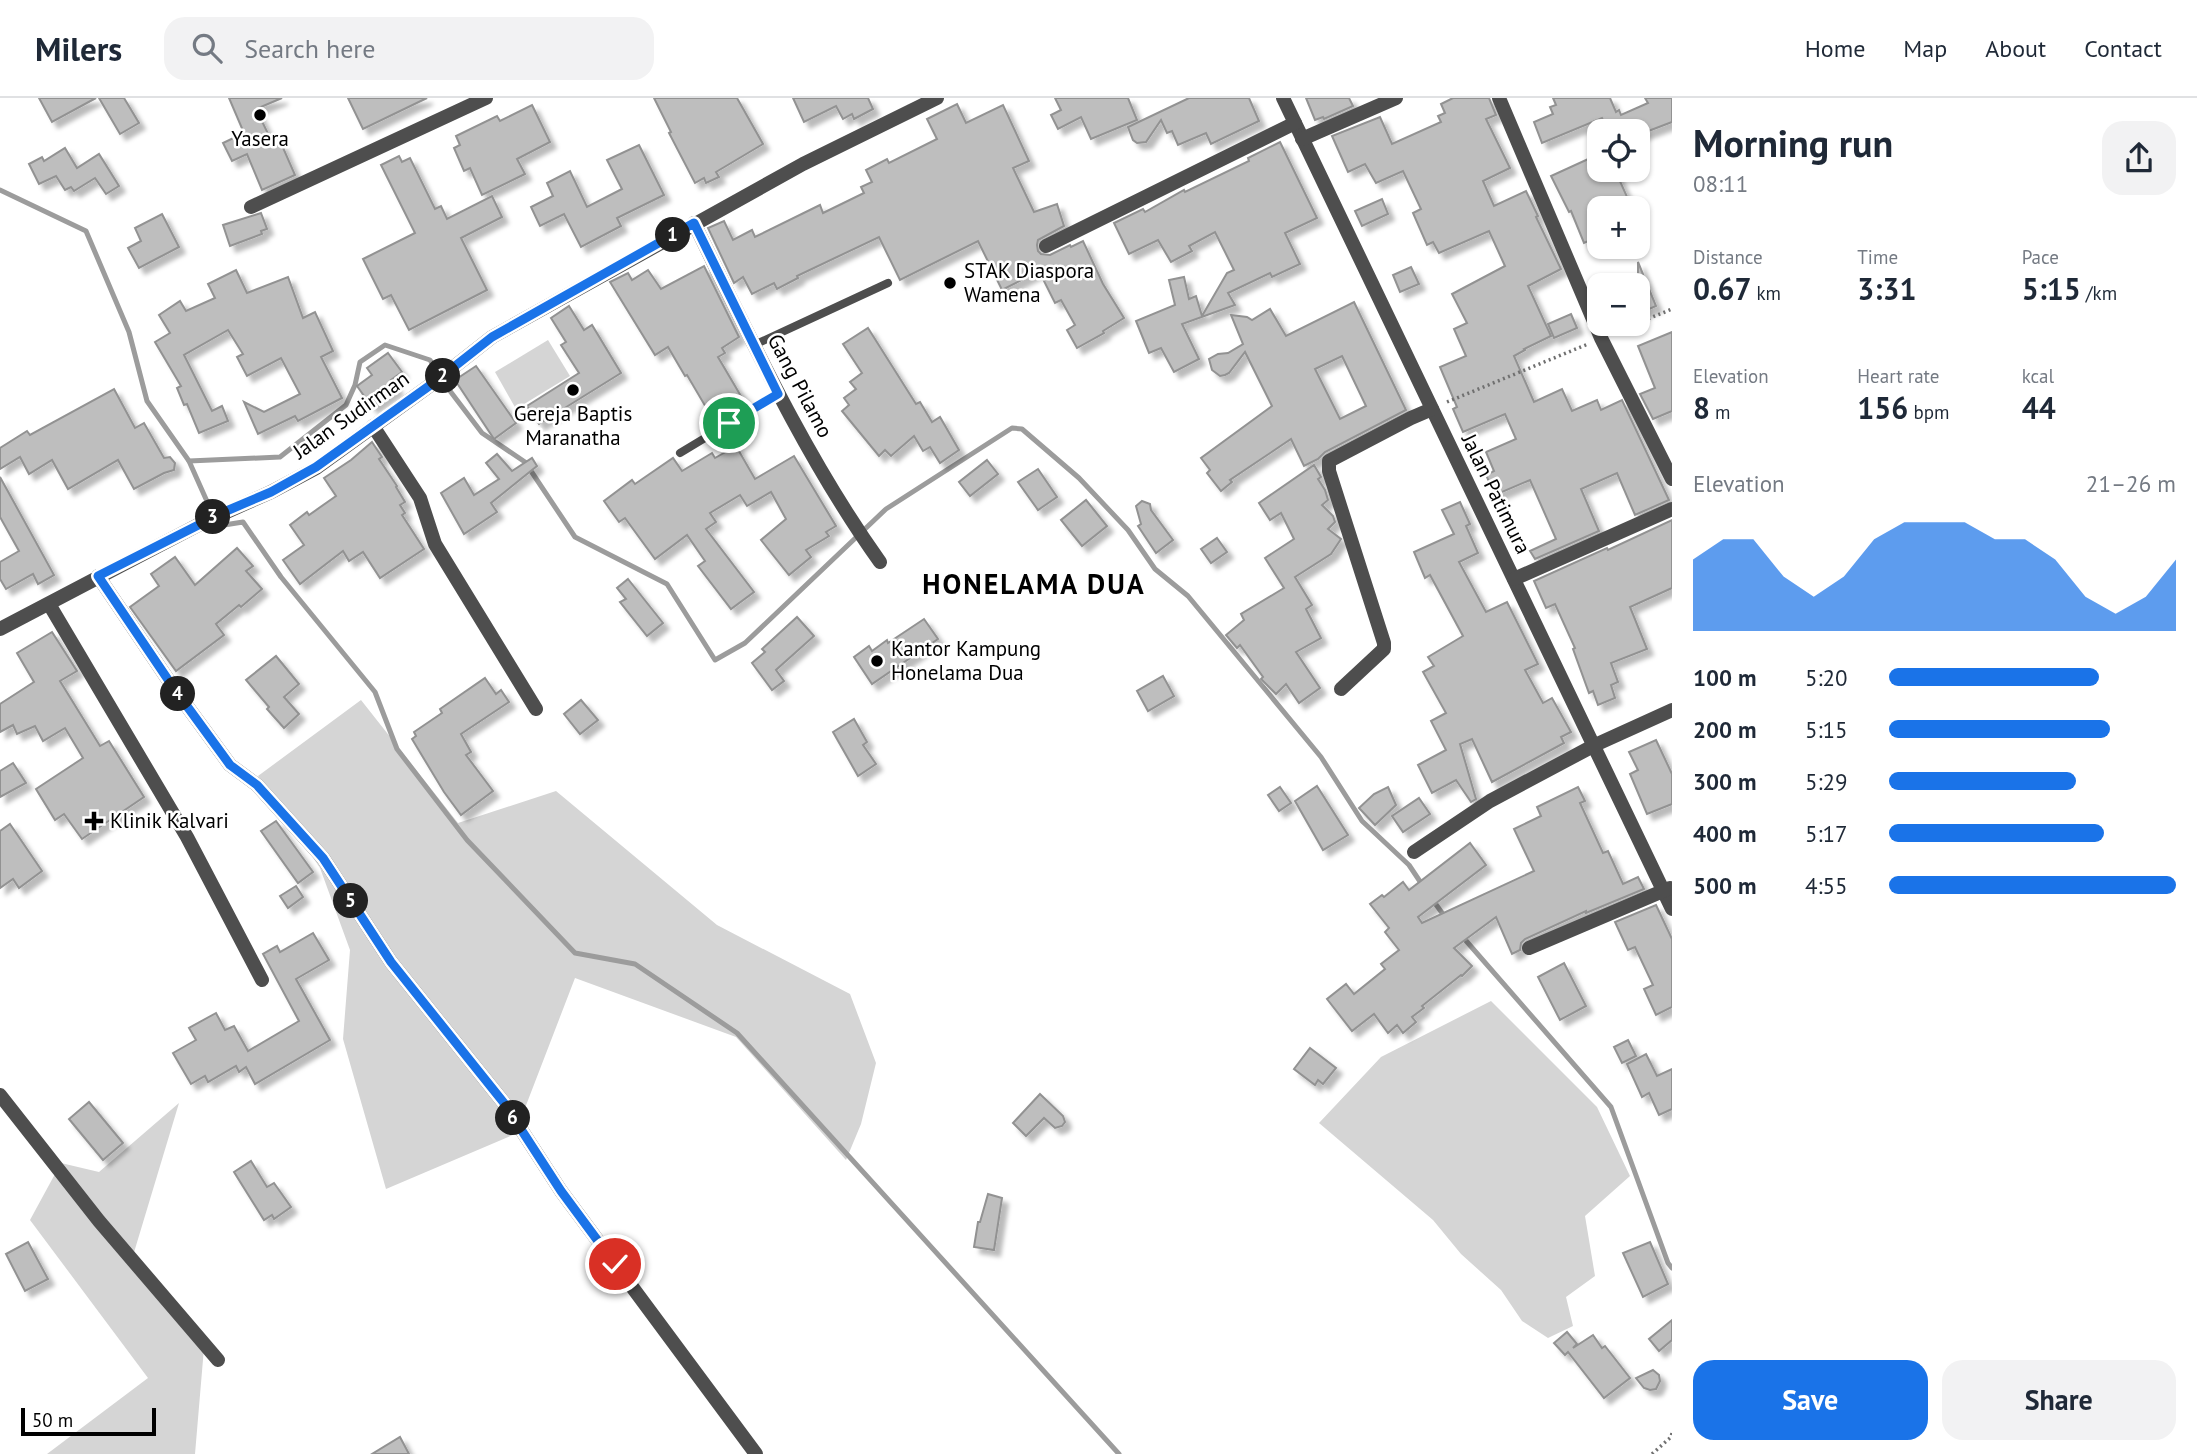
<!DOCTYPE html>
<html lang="en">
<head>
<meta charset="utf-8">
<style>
	:root { --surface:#fff; --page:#f2f2f3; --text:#1f2937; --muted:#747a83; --line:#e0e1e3; --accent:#1a73e8 }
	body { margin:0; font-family:"PT Sans",sans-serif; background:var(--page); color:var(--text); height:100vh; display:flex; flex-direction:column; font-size:26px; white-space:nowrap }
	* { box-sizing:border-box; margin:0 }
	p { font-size:23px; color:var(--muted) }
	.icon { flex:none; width:38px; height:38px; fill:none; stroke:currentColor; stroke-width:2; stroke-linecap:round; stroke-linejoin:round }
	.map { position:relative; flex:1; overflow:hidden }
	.side { display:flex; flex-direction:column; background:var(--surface); width:525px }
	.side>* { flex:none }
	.tools { position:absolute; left:1587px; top:21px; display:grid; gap:14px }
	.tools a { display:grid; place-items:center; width:63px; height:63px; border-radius:14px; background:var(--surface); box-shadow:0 2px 5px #0004; font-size:35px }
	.scale { position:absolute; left:21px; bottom:18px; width:135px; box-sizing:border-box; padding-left:7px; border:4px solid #000; border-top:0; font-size:19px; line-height:24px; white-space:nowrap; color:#000; -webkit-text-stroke:5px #fff; paint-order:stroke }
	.pin { position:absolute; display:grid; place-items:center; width:60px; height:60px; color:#fff; margin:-30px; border:4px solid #fff; border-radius:50%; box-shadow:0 2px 7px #0007 }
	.km { position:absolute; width:35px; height:35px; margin:-18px; border-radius:50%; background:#222; color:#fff; font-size:19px; line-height:35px; text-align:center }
	.round { display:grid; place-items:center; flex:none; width:74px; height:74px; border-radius:21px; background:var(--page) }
	.overview { display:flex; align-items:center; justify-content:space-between; height:119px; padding:0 21px }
	h1 { font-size:38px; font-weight:600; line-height:52px }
	.figures { display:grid; grid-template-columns:repeat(3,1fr); gap:10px; height:119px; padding:7px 21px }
	.figures div { display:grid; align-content:center }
	.figures b { font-size:30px; font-weight:600 }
	.figures small { font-size:19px; font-weight:400 }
	.figures p { font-size:19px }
	.chart { height:196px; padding:14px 21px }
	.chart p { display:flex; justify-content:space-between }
	.chart svg { width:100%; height:126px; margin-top:7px; fill:var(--accent); opacity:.7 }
	.cta { display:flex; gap:14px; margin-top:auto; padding:14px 21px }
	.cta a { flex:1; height:80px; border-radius:21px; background:var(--accent); color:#fff; font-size:28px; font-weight:600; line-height:80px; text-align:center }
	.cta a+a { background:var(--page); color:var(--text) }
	ul { padding:0 21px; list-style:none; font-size:23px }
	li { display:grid; grid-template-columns:112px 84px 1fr; align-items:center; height:52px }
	li i { height:18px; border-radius:9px; background:var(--accent) }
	header { display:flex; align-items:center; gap:42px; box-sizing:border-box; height:98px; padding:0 35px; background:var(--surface); border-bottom:2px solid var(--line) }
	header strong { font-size:33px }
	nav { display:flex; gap:38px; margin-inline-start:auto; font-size:24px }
	.search { width:490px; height:63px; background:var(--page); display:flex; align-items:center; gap:18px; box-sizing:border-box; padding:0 24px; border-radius:21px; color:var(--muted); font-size:26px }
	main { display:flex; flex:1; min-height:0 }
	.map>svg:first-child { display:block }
</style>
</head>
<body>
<header>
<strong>Milers</strong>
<div class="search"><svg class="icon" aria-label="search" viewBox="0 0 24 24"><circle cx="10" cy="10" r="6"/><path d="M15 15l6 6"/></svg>Search here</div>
<nav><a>Home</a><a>Map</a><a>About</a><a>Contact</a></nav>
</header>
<main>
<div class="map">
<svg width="1672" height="1356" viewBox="0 0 1672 1356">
	<defs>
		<filter id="shadow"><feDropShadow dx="6" dy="6" stdDeviation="2" flood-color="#0004"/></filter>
	</defs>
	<rect width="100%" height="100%" fill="#fff"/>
	<!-- green -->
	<g fill="#d5d5d5">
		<path d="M548 242 570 278 516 311 495 274Z"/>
		<path d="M361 602 458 725 556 693 717 827 850 896 876 965 861 1026 846 1062 736 939 575 880 515 1036 386 1091 343 941 350 852 320 770 258 678Z"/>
		<path d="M1491 903 1597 1009 1630 1078 1585 1118 1595 1178 1566 1199 1573 1228 1548 1240 1522 1223 1501 1192 1461 1156 1433 1122 1319 1025 1381 959Z"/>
		<path d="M179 1005 132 1161 205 1238 195 1356H47L148 1280 30 1122 61 1065 99 1074Z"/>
	</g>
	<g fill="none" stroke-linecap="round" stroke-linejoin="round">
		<!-- stream -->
		<g stroke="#9c9c9c" stroke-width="5">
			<path d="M0 92 86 133 129 234 147 303 189 363 280 359 346 307 355 287 360 264 385 247 430 262 447 289 482 335 525 364 575 439 667 486 715 562 745 545 886 411 1012 330 1022 331 1079 380 1128 432 1155 471 1188 498 1321 659 1362 723 1409 767 1423 788"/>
			<path d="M189 363 218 428 243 424 281 479 375 594 397 651 467 742 575 855 635 866 737 935 1119 1356"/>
			<path d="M1432 801 1445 819"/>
			<path d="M1461 837 1611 1009 1668 1165 1672 1170"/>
		</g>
	</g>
	<!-- building -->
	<g fill="#bebebe" stroke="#929292" stroke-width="2" fill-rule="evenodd" filter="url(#shadow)">
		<path d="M39 0H96L52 24Z"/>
		<path d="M99 0H124L139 25 120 36Z"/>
		<path d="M229 0H282L256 11 274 48 281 45 295 77 262 92 247 56 232 63 223 45 244 35Z"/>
		<path d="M348 0H427L363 31Z"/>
		<path d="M654 0H737L763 46 716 74 719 79 706 85 704 80 695 85 669 35 671 34Z"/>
		<path d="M793 0H868L873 11 854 21 852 16 843 21 836 8 804 24Z"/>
		<path d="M1055 0H1128L1137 22 1091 41 1081 19 1058 31 1051 17 1061 12Z"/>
		<path d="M1189 0H1249L1259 23 1211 46 1206 35 1178 47 1172 33 1167 35 1161 22 1146 44 1137 45 1133 42 1128 29Z"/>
		<path d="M1306 0H1349L1353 8 1324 21 1323 19 1315 22Z"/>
		<path d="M1453 0H1489L1496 17 1486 21 1510 70 1483 83 1494 108 1526 93 1538 118 1536 119 1561 171 1528 188 1551 238 1524 251 1525 252 1514 258 1534 304 1562 291 1572 313 1597 302 1601 312 1622 302 1669 402 1635 417 1617 375 1581 391 1599 433 1535 461 1530 453 1556 441 1530 382 1495 397 1486 377 1494 373 1486 354 1516 341 1505 316 1463 334 1453 311 1457 309 1440 269 1466 258 1454 231 1467 225 1452 196 1505 168 1489 133 1439 155 1433 144 1427 147 1413 115 1421 111 1403 73 1376 85 1365 66 1348 74 1332 38 1380 19 1392 46 1441 24 1438 18 1445 15 1441 6Z"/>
		<path d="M1553 0H1610L1616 14 1619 12 1621 17 1648 5 1645 0H1672V24L1638 37V33H1608L1602 20 1542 45 1534 24 1553 16 1550 9 1556 7Z"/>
		<path d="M957 6 966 25 1003 7 1029 63 1013 70 1034 114 1057 106 1064 128 1038 142 1037 147 1038 153 1041 156 1050 157 1070 147 1071 149 1083 143 1103 186 1124 220 1103 233 1104 235 1077 250 1067 232 1075 227 1061 202 1055 205 1039 173 1002 192 978 143 900 182 879 139 797 178 798 180 777 191 774 185 752 196 743 179 734 185 708 130 724 123 733 142 752 132 755 139 820 107 823 115 864 95 861 89 872 84 866 72 887 61 889 65 937 41 927 21Z"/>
		<path d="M532 7 550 44 517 61 525 76 482 97 470 70 464 73 454 50 460 47 456 38 497 18 500 23Z"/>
		<path d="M1280 44 1317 120 1285 135 1300 166 1272 179 1270 175 1228 195 1235 207 1182 226 1199 261 1174 274 1161 250 1149 255 1136 223 1175 207 1169 182 1184 179 1189 201 1196 198 1202 218 1227 175 1234 172 1215 134 1189 148 1192 153 1171 164 1158 142 1129 156 1114 125 1143 111 1145 114 1184 92 1185 94 1249 63 1248 60Z"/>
		<path d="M639 47 664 97 617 120 621 128 581 149 564 116 540 128 531 109 553 98 547 85 570 73 587 109 622 91 607 62Z"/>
		<path d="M65 50 77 70 99 56 119 88 106 96 95 80 74 93 71 89 65 92 56 78 39 86 29 66 42 59 44 63Z"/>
		<path d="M1597 57 1600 72H1615L1632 110H1600V138L1584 145 1571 113 1569 114 1551 78Z"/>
		<path d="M399 58 402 64 410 60 435 111 441 108 447 121 492 98 502 119 461 140 487 192 409 232 391 197 383 201 363 161 415 135 381 67Z"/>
		<path d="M1382 101 1388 116 1362 128 1355 113Z"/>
		<path d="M261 115 267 131 261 133 262 136 230 148 223 127Z"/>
		<path d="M162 116 179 149 139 170 128 150 141 143 135 130Z"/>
		<path d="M1638 164 1656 208 1638 216Z"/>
		<path d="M704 168 739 239 722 250 725 255 718 259 745 305 714 323 687 277 685 278 668 249 655 257 610 184 628 175 632 182 648 172 661 191Z"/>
		<path d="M1411 169 1419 186 1400 194 1393 177Z"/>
		<path d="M236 172 247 195 288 179 303 220 315 214 333 253 321 259 342 300 298 323 295 318 258 336 244 304 264 314 300 296 281 260 247 278 237 259 243 256 228 232 184 257 212 313 222 308 228 323 199 335 187 306 184 307 177 290 181 288 155 244 170 235 159 217 180 203 186 213 215 200 208 186Z"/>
		<path d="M1354 204 1406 312 1325 354 1318 361 1304 368 1291 341 1230 382 1232 384 1221 393 1207 375 1210 372 1201 360 1272 308 1245 254 1229 275 1225 277 1220 278 1212 272 1209 261 1218 256 1228 255 1243 246 1231 217 1247 219 1252 222 1270 211 1286 238ZM1342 258 1366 308 1340 321 1315 271Z"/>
		<path d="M569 208 584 232 592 227 621 275 539 326 527 308 579 275 561 247 566 244 551 220Z"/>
		<path d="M1571 216 1577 230 1554 240 1548 226Z"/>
		<path d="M868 230 916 306 920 304 932 324 940 319 959 352 940 365 930 349 923 353 914 338 891 358 885 352 879 358 842 313 849 307 844 300 856 291 850 284 862 275 843 246Z"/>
		<path d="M1672 234V313L1653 321 1640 296 1655 290 1638 248Z"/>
		<path d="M388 255 402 274 391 282 397 291 372 309 357 288 372 277 367 270Z"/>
		<path d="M476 268 516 325 494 341 455 282Z"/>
		<path d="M114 291 135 330 144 325 164 360 170 359 175 365 174 372 164 375 134 391 118 362 68 391 52 362 29 376 20 359 0 371V350L27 333 30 337Z"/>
		<path d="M372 344 382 359 379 361 397 388 396 389 405 404 400 407 405 415 402 417 424 451 380 480 363 454 349 463 343 453 300 486 283 462 304 447 290 427 307 414 309 417 336 398 324 380 351 362Z"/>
		<path d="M736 348 755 381 794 358 836 428 826 434 829 438 806 452 811 459 789 477 761 442 786 421 771 394 747 408 740 397 710 415 716 424 706 431 754 494 731 511 698 468 705 463 687 437 655 461 625 420 619 424 604 403 632 382 635 386 673 360 682 373 712 355 715 360Z"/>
		<path d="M497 356 512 373 532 360 537 368 491 405 497 414 464 436 441 395 464 380 474 397 499 381 486 365Z"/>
		<path d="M987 362 998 376 970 398 959 384Z"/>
		<path d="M1314 367 1321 379 1318 381 1325 392 1328 402 1322 407 1333 418 1335 424 1328 431 1341 441 1331 456 1295 479 1312 507 1306 511 1321 540 1296 554 1320 590 1299 605 1286 586 1276 596 1261 581 1263 579 1240 547 1237 550 1226 537 1244 522 1241 516 1284 490 1265 460 1294 441 1281 415 1270 422 1259 405Z"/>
		<path d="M1038 371 1057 399 1038 412 1018 384Z"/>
		<path d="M0 379 54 477 38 486 33 476 6 491 0 481V464L19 453 0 419Z"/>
		<path d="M1086 402 1107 428 1082 448 1061 422Z"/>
		<path d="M1142 403 1150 406 1151 412 1173 442 1156 455 1138 428 1141 426 1136 408Z"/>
		<path d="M1460 404 1470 426 1466 428 1478 455 1459 464 1486 514 1507 504 1538 566 1525 572 1543 605 1552 600 1571 634 1561 639 1564 645 1492 684 1472 641 1460 646 1476 701 1471 704 1456 682 1432 695 1418 667 1446 652 1431 623 1446 615 1423 574 1434 568 1428 559 1463 538 1430 477 1425 480 1414 454 1454 436 1442 412Z"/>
		<path d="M1672 422V490L1630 509 1647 551 1611 565 1618 584 1611 587 1615 600 1598 607 1593 593 1589 595 1573 551 1575 550 1555 506 1546 510 1534 483 1607 450 1608 452Z"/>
		<path d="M1217 440 1227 454 1211 465 1201 451Z"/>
		<path d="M237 450 253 468 246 473 262 491 241 509 239 507 216 526 224 537 176 573 130 509 159 488 151 476 175 459 195 487Z"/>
		<path d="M628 481 663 525 647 538 620 504 626 501 617 490Z"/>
		<path d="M797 519 814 538 776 572 784 583 772 592 752 565 765 554 762 551Z"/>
		<path d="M924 521 938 541 872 586 854 559 869 548 872 553 887 542 888 545Z"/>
		<path d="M52 534 77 573 60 583 100 648 109 643 144 699 82 741 64 716 55 722 36 691 83 660 65 630 43 643 35 628 17 636 13 627 0 634V606L34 584 17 555Z"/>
		<path d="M276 558 299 586 284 599 299 616 284 630 267 611 269 609 246 582Z"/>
		<path d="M1163 578 1174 598 1148 613 1137 593Z"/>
		<path d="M485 580 496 596 501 592 509 604 461 636 471 654 466 657 493 693 461 717 444 694 412 641 416 638 414 634 442 615 440 611Z"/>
		<path d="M581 602 598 622 580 636 564 616Z"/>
		<path d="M854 621 867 644 863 647 876 666 858 678 833 634Z"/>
		<path d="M1656 642 1672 676V706L1647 716 1630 676 1638 672 1629 654Z"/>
		<path d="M13 665 26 685 0 699V673Z"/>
		<path d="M1317 688 1348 737 1323 752 1295 703Z"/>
		<path d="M1280 689 1291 705 1279 713 1268 697Z"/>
		<path d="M1388 689 1396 707 1375 727 1359 710 1374 696Z"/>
		<path d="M1578 689 1585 703 1580 705 1603 755 1608 753 1623 786 1638 779 1644 791 1586 815V813L1525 841 1521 845 1520 852 1512 856 1496 819 1454 850 1472 868 1462 878 1461 877 1422 908 1424 910 1412 919 1416 924 1403 935 1397 927 1388 935 1374 916 1352 933 1327 901 1346 886 1354 896 1385 871 1381 866 1399 852 1385 834 1389 830 1370 806 1382 797 1384 799 1403 784 1409 792 1470 745 1486 767 1418 819 1422 825 1534 773 1514 731 1541 718 1537 709Z"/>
		<path d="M1419 700 1430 716 1403 734 1392 718Z"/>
		<path d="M276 723 313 774 298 785 261 733Z"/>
		<path d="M10 726 42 773 19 790 13 781 0 790V733Z"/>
		<path d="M296 788 303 799 288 810 280 798Z"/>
		<path d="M1656 807 1672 841V909L1656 917 1644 891 1653 887 1635 849 1628 852 1615 824Z"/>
		<path d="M313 835 329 862 296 881 330 942 255 986 246 969 239 974 236 968 208 984 205 978 191 986 173 955 196 942 189 930 216 915 225 932 234 928 248 953 299 923 263 856 277 848 280 854Z"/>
		<path d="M1564 865 1586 908 1560 922 1538 879Z"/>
		<path d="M1628 942 1636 958 1622 965 1614 949Z"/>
		<path d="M1310 950 1336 970 1323 986 1318 982 1315 987 1294 971Z"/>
		<path d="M1646 956 1657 978 1672 971V1011L1659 1017 1649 995 1642 999 1627 966Z"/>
		<path d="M1040 996 1063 1018 1065 1024 1062 1028 1055 1030 1044 1020 1026 1038 1013 1025Z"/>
		<path d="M89 1004 123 1045 103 1062 69 1021Z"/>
		<path d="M251 1063 267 1089 274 1085 291 1109 274 1121 272 1117 264 1122 234 1074Z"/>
		<path d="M988 1096 1002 1100 994 1152 974 1149 978 1124H980Z"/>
		<path d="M28 1144 48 1181 25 1193 6 1156Z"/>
		<path d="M1650 1144 1668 1186 1643 1199 1623 1155Z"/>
		<path d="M1672 1222V1242L1659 1253 1649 1241Z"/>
		<path d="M1567 1234 1577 1246 1573 1250 1593 1237 1602 1250 1605 1248 1630 1280 1604 1300 1568 1254 1565 1257 1554 1245Z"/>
		<path d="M1653 1272 1659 1277 1660 1283 1656 1291 1650 1292 1644 1290 1636 1280Z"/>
		<path d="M400 1339 409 1356H372Z"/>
	</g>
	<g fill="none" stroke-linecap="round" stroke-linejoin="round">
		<!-- path -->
		<g stroke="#707070" stroke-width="3.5" stroke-dasharray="2 3.5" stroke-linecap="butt">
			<path d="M1638 225 1672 211"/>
			<path d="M1615 235 1636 226"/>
			<path d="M1447 304 1588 246"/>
			<path d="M1652 1356 1671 1339 1672 1335"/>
		</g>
		<!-- service -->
		<g stroke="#4e4e4e" stroke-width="8">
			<path d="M754 247 888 185"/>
			<path d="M680 355 778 296"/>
		</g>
		<!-- minor -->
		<g stroke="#4e4e4e" stroke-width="14">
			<path d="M1283 0 1672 811"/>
			<path d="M1499 0 1601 240 1672 381"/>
			<path d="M1302 41 1396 0"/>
			<path d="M251 109 486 0"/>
			<path d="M694 125C751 241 805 359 880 464"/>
			<path d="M1046 148 1295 25"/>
			<path d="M373 328 420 400 435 446 536 611"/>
			<path d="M98 478 173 589 230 667 257 687 323 760 391 864 504 1005 561 1093 756 1356"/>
			<path d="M1514 481 1672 411"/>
			<path d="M49 506 187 739 262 882"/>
			<path d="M1341 591 1384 551V545L1329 373V363L1411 320 1432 311"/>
			<path d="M1414 754 1490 703 1595 647 1672 612"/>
			<path d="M1529 850 1670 790"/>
			<path d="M0 997 99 1123 218 1262"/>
		</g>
		<!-- tertiary -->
		<path stroke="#4e4e4e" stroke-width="14" d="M0 531 202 425 271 394 316 370 436 283 492 239 803 66 937 0"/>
	</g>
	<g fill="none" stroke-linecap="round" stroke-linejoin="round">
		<!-- route casing -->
		<g stroke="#fff" stroke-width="14">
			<path id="route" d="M615 1166 561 1093 504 1005 391 864 323 760 257 687 230 667 173 589 98 478 224 414 271 394 316 369 436 283 492 239 694 125 778 296 729 325"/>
		</g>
		<!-- route -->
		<use href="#route" stroke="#1a73e8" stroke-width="9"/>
	</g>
	<!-- markers -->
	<g fill="#000" stroke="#fff" stroke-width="2.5">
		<circle cx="260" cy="17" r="7"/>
		<circle cx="950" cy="185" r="7"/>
		<circle cx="573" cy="292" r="7"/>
		<circle cx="877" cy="563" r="7"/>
		<path d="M90.5 712.5h7v7h7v7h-7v7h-7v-7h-7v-7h7z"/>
	</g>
	<g text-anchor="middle" stroke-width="5" stroke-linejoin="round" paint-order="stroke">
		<!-- poi labels -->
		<g font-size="21" fill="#000" stroke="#fff" text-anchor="start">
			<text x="260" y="48" text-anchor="middle">Yasera</text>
			<text x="964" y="180">STAK Diaspora<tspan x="964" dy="24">Wamena</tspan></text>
			<text x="573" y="323" text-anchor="middle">Gereja Baptis<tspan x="573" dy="24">Maranatha</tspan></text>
			<text x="891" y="558">Kantor Kampung<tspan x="891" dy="24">Honelama Dua</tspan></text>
			<text x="110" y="730">Klinik Kalvari</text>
		</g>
		<!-- street labels -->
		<g font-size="21" fill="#000" stroke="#fff">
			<text transform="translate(800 288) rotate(62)" y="7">Gang Pilamo</text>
			<text transform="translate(351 317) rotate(-35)" y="7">Jalan Sudirman</text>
			<text transform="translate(1496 396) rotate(64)" y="7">Jalan Patimura</text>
		</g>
		<!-- district labels -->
		<g font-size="28" font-weight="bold" letter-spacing="2" fill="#000" stroke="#fff">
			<text x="1034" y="496">HONELAMA DUA</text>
		</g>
	</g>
</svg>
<div class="tools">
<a><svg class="icon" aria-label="locate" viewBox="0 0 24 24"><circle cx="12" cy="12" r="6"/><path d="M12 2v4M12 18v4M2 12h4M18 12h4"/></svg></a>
<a>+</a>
<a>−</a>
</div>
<div class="scale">50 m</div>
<div class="pin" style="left:729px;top:325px;background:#1e9e55"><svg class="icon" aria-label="arrive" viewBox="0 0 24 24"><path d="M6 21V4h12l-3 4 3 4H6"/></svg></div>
<div class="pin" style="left:615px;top:1166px;background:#d93025"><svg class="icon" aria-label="check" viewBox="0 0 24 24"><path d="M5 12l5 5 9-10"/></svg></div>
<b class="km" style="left:673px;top:137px">1</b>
<b class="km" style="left:443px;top:278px">2</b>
<b class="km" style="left:213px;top:419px">3</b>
<b class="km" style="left:178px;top:596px">4</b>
<b class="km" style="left:351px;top:803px">5</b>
<b class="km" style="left:513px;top:1020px">6</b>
</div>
<section class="side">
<div class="overview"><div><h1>Morning run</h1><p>08:11</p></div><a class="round"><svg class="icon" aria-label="share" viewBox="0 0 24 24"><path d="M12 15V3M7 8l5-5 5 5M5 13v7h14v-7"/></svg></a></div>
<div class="figures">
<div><p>Distance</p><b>0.67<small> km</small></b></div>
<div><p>Time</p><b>3:31</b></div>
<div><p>Pace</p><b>5:15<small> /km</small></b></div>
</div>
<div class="figures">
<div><p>Elevation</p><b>8<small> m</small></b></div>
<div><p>Heart rate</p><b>156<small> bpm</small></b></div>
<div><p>kcal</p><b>44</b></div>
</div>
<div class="chart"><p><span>Elevation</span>21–26 m</p>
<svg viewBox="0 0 160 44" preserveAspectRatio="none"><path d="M0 44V19L10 12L20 12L30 25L40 32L50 25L60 12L70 6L80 6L90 6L100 12L110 12L120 19L130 32L140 38L150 32L160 19V44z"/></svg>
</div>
<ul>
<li><b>100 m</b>5:20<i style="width:73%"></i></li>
<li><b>200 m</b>5:15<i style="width:77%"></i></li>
<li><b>300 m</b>5:29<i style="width:65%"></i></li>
<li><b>400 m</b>5:17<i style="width:75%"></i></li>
<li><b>500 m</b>4:55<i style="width:100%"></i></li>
</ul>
<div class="cta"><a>Save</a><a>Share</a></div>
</section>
</main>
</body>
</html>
